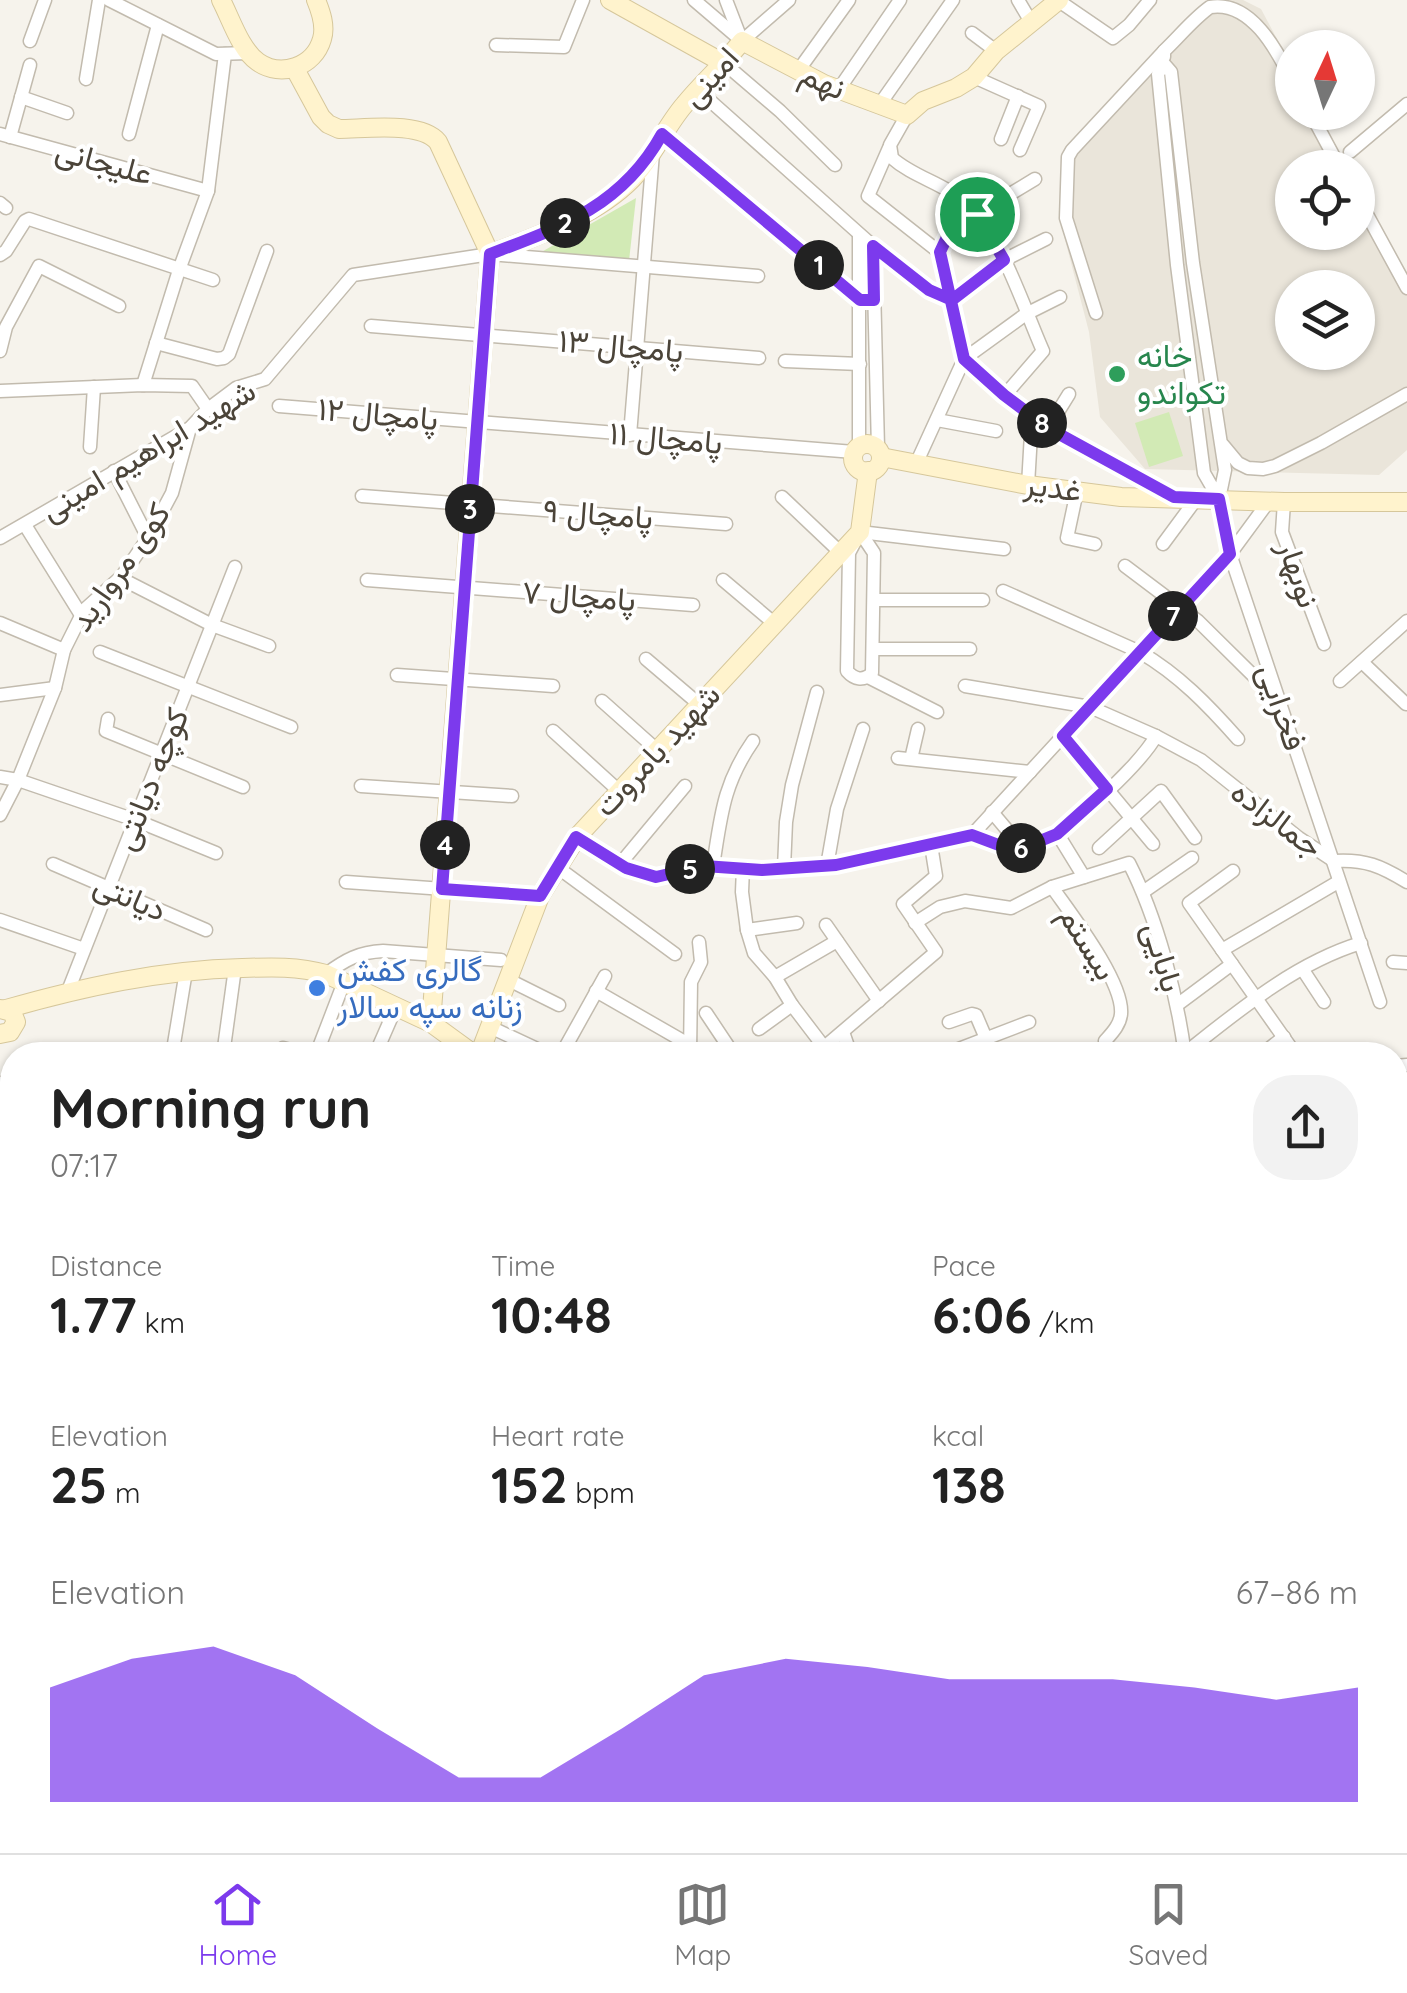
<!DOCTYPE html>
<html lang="en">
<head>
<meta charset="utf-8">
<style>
	:root { --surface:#fff; --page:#f2f2f2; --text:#222; --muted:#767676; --line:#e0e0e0; --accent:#7c3aed }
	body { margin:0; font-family:Quicksand,Vazirmatn,sans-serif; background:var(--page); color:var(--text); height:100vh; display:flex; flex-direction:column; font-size:38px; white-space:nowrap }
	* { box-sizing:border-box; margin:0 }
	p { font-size:32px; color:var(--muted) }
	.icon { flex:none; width:55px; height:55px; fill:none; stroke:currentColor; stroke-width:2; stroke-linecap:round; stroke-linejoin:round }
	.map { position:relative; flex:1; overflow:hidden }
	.sheet { position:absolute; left:0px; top:1042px; width:1408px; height:812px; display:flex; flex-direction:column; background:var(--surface); border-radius:40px 40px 0 0; box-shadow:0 2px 8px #0004 }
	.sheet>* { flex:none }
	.needle { width:65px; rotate:4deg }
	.controls { position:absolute; left:1275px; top:30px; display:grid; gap:20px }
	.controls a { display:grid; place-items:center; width:100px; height:100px; border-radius:50%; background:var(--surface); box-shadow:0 2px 8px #0004; font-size:50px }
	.pin { position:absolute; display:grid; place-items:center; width:85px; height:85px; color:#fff; margin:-42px; border:5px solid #fff; border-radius:50%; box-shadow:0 2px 10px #0007 }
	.km { position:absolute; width:50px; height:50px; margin:-25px; border-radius:50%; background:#222; color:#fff; font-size:28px; line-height:50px; text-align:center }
	.round { display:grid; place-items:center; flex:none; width:105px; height:105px; border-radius:40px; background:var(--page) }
	.overview { display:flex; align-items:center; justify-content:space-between; height:170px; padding:0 50px }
	h1 { font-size:55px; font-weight:700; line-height:75px }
	.figures { display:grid; grid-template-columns:repeat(3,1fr); gap:15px; height:170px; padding:10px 50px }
	.figures div { display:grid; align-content:center }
	.figures b { font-size:50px; font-weight:700 }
	.figures small { font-size:28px; font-weight:400 }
	.figures p { font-size:28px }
	.chart { height:280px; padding:20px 50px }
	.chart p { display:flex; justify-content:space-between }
	.chart svg { width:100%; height:180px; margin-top:10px; fill:var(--accent); opacity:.7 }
	.dock { display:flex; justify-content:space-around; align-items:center; height:140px; border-top:2px solid var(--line); background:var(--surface); font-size:28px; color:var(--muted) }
	.dock a { display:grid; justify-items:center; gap:5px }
	.dock .active { color:var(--accent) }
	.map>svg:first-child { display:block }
</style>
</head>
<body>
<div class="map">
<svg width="1407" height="1853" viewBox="0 0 1407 1853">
	<rect width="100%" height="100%" fill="#f6f3ec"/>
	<!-- residential -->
	<path fill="#eae5da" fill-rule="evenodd" d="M1213 0H1243L1261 9 1292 67V112L1317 113 1347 167 1292 168V232H1358V187L1407 279V450L1379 475 1145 469 1100 417 1089 332 1062 228 1065 151 1193 12ZM1292 288H1358V352H1292Z"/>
	<!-- green -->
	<g fill="#d2eab5">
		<path d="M636 198 629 261 538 254Z"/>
		<path d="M1169 412 1183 456 1149 467 1135 423Z"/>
		<path d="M0 1421H12V1528L0 1569Z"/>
	</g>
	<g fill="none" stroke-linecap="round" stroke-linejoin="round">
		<!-- street casing -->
		<g stroke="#c2bbae" stroke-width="15">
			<g id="street">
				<path d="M109 0 216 54 248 53"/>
				<path d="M694 0 742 41"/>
				<path d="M726 0 741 39"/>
				<path d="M1018 0 1031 22"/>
				<path d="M1059 1 1113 38 1129 25 1150 0"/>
				<path d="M972 33 996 51"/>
				<path d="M30 41 45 0"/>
				<path d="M742 41 789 0"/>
				<path d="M496 45 564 47 583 0"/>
				<path d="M1164 57V51C1179 37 1193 19 1210 7 1252 0 1278 53 1292 80"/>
				<path d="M725 64 780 111 835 165"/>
				<path d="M798 71 849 0"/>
				<path d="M974 77 1039 106 1020 150"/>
				<path d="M86 79 99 0"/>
				<path d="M839 89 900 0"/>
				<path d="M698 90 873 246 929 290 952 300 964 359 1005 395 1048 428 1172 496"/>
				<path d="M21 97 67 113"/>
				<path d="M880 104 953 0"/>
				<path d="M1310 112 1340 168"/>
				<path d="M907 115 890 145 892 158C913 177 943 183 965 202 1001 234 1023 306 1043 351L1005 395"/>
				<path d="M0 134 208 191"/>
				<path d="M129 134 158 25"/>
				<path d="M663 134 860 300H874"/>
				<path d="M10 137 30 65"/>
				<path d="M1001 139 1018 96"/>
				<path d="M889 148 868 196 939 252"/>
				<path d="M1350 152 1407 104"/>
				<path d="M1358 198 1407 288"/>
				<path d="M964 201 939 252 952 300 1004 260 1046 239"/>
				<path d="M0 203 6 208"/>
				<path d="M977 214 1035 179"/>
				<path d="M873 246 878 448"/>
				<path d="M0 255 6 251 25 221 29 219 213 280"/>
				<path d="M1096 313 1066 218 1068 157 1072 150 1164 51"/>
				<path d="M371 326 759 358"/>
				<path d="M156 343 217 359 224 358 229 354 267 251"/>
				<path d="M0 351 6 327 39 266 119 306"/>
				<path d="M785 361 860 364"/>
				<path d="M143 385 179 270 208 191 225 54"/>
				<path d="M0 391 143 385 192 386 208 409"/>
				<path d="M279 406 854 452"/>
				<path d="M937 420 996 431"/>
				<path d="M1048 428 1069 394"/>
				<path d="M630 435 653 153"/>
				<path d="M1223 445 1238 463 1248 468 1263 469 1275 466 1321 443 1407 394"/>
				<path d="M90 447 94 387"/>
				<path d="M859 447V235"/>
				<path d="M916 464 964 359 1026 314 1060 297"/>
				<path d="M114 471 148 538"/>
				<path d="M1028 485 1032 417"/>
				<path d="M1077 491 1067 538 1095 544"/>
				<path d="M362 496 726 524"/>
				<path d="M782 497 841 553"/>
				<path d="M1219 499 1225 470 1193 263 1171 72 1164 64 1158 74 1177 265 1204 473 1219 499 1230 554 1380 1002"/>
				<path d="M1284 502 1282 532 1324 644"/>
				<path d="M25 525 81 615"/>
				<path d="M860 532 874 553 872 673C863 682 854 679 847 671L849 553Z"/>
				<path d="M860 532 1004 549"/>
				<path d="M0 538 190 428 208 409 236 388 265 379 353 275 490 254 758 276"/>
				<path d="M1163 544 1197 498"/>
				<path d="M1125 566 1198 621 1279 701"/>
				<path d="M120 578 212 625 269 646"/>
				<path d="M367 580 693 605"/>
				<path d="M723 580 775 624"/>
				<path d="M1003 591 1140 652C1179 675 1208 705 1238 739"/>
				<path d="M874 600H983"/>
				<path d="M0 623 64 650"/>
				<path d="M873 649H970"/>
				<path d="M100 652 291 727"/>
				<path d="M646 659 700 705"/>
				<path d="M1362 662 1406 704"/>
				<path d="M397 675 553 686"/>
				<path d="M868 677 937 712"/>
				<path d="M1340 681 1407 621"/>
				<path d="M965 686 1090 707 1156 736 1201 760 1299 838 1334 861"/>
				<path d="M0 695 55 688"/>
				<path d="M602 701 657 750"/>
				<path d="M108 719 106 731 243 787"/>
				<path d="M553 731 619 791"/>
				<path d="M1063 736 1153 844"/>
				<path d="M898 758 1030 772"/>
				<path d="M911 759 918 729"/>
				<path d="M0 777 18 780 135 820 216 853"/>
				<path d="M361 786 512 796"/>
				<path d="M992 812 1013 837"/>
				<path d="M0 815 18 780 55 688 64 650 84 610 122 576 148 538 172 493 190 428"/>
				<path d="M1057 833 1084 877"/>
				<path d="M972 835C988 842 1007 851 1025 847 1060 840 1139 767 1156 736"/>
				<path d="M577 837 625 868 655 877 704 866 762 869 836 865 972 835 1230 554 1269 501"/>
				<path d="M1099 848 1161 791 1195 838"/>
				<path d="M1334 861C1365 859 1381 866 1407 882"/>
				<path d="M53 864 206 930"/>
				<path d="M620 864 685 786"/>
				<path d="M713 866C721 816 723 784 753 741"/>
				<path d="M827 866 837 809 863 729"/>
				<path d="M557 867 675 954"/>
				<path d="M743 868 742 892 747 930 754 953 775 977 792 1005 824 1047"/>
				<path d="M784 868 786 822 792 785 817 692"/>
				<path d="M1233 871 1189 903 1296 1055"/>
				<path d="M346 882 540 896"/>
				<path d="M1052 887C1071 914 1124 982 1121 1014 1120 1025 1112 1033 1105 1041L1110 1055"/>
				<path d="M1143 892 1192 858"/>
				<path d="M0 920 84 949"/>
				<path d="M915 923 940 907 965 901 1011 908 1052 887 1129 863C1157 918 1177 994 1185 1055"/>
				<path d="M826 925 879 1001"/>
				<path d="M747 930 797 923"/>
				<path d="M1222 950 1338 882"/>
				<path d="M1393 962 1407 963"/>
				<path d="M1303 970 1324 1002"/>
				<path d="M326 974C345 960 359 952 383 951L501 960"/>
				<path d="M775 977 837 941"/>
				<path d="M509 980 559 1005"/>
				<path d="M68 991 235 567"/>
				<path d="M596 991 690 1045"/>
				<path d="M1177 1005 1232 964"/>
				<path d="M706 1013 734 1055"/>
				<path d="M949 1022 972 1014 976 1015 993 1055"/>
				<path d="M490 1027 550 1055"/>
				<path d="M759 1029 792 1005"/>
				<path d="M843 1032 851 1055"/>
				<path d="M283 1048 311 1055"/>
				<path d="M173 1050 186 971"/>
				<path d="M1185 1053C1238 1011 1295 963 1361 943"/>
				<path d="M223 1055 235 968"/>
				<path d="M316 1055 344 982"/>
				<path d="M375 1055 396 1007"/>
				<path d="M449 1055 456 1041"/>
				<path d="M561 1055 605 976"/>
				<path d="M690 1055 691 982 701 962 699 942"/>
				<path d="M815 1055 936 952 903 904 936 876 931 845"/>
				<path d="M943 1055 1029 1022"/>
				<path d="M1261 1055 1284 1037"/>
				<path d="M1395 1066 1407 1065"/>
				<path d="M0 1083 12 1087"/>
				<path d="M1395 1178 1407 1174"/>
				<path d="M0 1239 12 1238"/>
				<path d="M1395 1266 1407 1263"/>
				<path d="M1395 1308 1407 1305"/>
				<path d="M0 1342 12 1340"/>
				<path d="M1395 1354 1407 1350"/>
				<path d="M1395 1396 1407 1392"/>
				<path d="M1395 1452 1407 1476"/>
				<path d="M1395 1555 1407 1552"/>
				<path d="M0 1588 12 1533"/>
				<path d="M0 1672 12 1673"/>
				<path d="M1395 1715 1407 1713"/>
				<path d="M0 1760 12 1763"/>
				<path d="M1395 1776 1407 1774"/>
				<path d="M1395 1836 1398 1853"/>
				<path d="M0 1840 44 1853"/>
				<path d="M170 1842 187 1853"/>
				<path d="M692 1842 732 1853"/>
				<path d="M1012 1842V1853"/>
				<path d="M1125 1842 1127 1853"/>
				<path d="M1283 1842 1286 1853"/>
				<path d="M64 1853 76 1842"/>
				<path d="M111 1853V1842"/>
				<path d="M310 1853V1842"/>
				<path d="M768 1853V1842"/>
				<path d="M818 1853 819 1842"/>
				<path d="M895 1853V1842"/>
				<path d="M1164 1853 1210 1847"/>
			</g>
		</g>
		<!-- secondary casing -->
		<g stroke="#d6c79b" stroke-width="20">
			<g id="secondary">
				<path d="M221 0C231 19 240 49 258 62 281 78 314 67 322 39 326 26 321 12 316 0"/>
				<path d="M610 0 725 64"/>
				<path d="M295 69 321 117 328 124 339 129C365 129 421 121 438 142L490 254 431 1023"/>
				<path d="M490 254C537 236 596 216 632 179 653 157 665 127 685 104 703 82 724 64 742 41L824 84 907 115 923 101 956 88 974 77 996 51 1059 0"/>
				<circle cx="867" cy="458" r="14"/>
				<path d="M881 457 1028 485 1121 497 1284 502H1407"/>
				<path d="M0 1009 12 1012 16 1022 10 1032 0 1034"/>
				<path d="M6 1009C83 987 161 970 242 968 271 967 298 966 326 974L431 1023 475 1055"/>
				<path d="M479 1055 540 896 577 837 860 532 868 471"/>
			</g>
		</g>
		<!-- street -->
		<use href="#street" stroke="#fff" stroke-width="12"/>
		<!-- secondary -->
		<use href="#secondary" stroke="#fff3cd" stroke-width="18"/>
	</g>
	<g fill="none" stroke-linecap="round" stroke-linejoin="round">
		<!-- route casing -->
		<g stroke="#fff" stroke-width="20">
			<path id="route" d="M977 214 1004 260 952 300 929 290 873 246 874 300H860L662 134C623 205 562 227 490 254L442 889 540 896 576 837 626 868 656 877 704 866 762 870 836 865 972 835 1004 847 1023 848 1057 834 1107 789 1063 736 1230 554 1219 499 1174 497 1048 428 1004 395 964 359 940 252 964 201 977 214"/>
		</g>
		<!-- route -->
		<use href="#route" stroke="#7c3aed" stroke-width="12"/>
	</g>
	<!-- markers -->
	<circle fill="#2e9e5b" stroke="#fff" stroke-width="4" cx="1117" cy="374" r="10"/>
	<circle fill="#3f7fe0" stroke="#fff" stroke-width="4" cx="317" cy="988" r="10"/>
	<g text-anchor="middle" stroke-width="8" stroke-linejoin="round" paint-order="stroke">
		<!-- street labels -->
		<g font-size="32" fill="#4b4439" stroke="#fff">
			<text transform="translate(710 77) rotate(-48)" y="11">امینی</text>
			<text transform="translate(823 81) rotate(24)" y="11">نهم</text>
			<text transform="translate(104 162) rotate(15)" y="11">علیجانی</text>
			<text transform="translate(621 346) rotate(5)" y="11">پامچال ۱۳</text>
			<text transform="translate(378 414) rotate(5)" y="11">پامچال ۱۲</text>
			<text transform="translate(666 438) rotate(5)" y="11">پامچال ۱۱</text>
			<text transform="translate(148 450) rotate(-31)" y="11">شهید ابراهیم امینی</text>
			<text transform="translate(1053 487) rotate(8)" y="11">غدیر</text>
			<text transform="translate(598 514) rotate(4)" y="11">پامچال ۹</text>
			<text transform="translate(120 567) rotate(-55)" y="11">کوی مروارید</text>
			<text transform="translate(1299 574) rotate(71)" y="11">نوبهار</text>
			<text transform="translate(579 596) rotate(4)" y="11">پامچال ۷</text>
			<text transform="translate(1282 707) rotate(71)" y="11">فخرایی</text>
			<text transform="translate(657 750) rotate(-47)" y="11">شهید بامروت</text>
			<text transform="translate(151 779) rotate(-68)" y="11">کوچه دیانتی</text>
			<text transform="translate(1277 819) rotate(37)" y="11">جمالزاده</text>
			<text transform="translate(130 897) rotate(23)" y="11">دیانتی</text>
			<text transform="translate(1088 943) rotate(58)" y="11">بیستم</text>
			<text transform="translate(1163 957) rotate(73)" y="11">بابایی</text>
		</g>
		<!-- leisure labels -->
		<g font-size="32" fill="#27864d" stroke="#fff" text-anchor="start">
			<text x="1137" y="367">خانه<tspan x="1137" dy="37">تکواندو</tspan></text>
		</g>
		<!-- shop labels -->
		<g font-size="32" fill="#366cbe" stroke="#fff" text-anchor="start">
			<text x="337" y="981">گالری کفش<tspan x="337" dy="37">زنانه سپه سالار</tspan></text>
		</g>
	</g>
</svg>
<div class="controls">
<a><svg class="needle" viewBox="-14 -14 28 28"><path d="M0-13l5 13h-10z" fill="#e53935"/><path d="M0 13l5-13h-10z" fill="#767676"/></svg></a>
<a><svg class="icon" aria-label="locate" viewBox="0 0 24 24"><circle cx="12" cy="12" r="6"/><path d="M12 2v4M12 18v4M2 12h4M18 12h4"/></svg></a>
<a><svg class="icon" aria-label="layers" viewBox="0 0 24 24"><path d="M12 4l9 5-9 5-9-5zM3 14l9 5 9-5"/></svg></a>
</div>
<div class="pin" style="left:977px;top:214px;background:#1e9e55"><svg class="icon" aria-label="arrive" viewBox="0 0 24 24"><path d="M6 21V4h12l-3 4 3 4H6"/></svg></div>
<b class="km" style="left:819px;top:265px">1</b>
<b class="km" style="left:565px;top:223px">2</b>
<b class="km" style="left:470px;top:509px">3</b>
<b class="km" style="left:445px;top:845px">4</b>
<b class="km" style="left:690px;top:869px">5</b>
<b class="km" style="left:1021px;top:848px">6</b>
<b class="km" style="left:1173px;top:616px">7</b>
<b class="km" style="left:1042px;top:423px">8</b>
<section class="sheet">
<div class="overview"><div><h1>Morning run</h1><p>07:17</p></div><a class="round"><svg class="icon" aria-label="share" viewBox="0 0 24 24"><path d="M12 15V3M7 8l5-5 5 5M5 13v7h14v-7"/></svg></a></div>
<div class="figures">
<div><p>Distance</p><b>1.77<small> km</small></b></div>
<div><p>Time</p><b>10:48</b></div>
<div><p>Pace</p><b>6:06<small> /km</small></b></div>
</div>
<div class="figures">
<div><p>Elevation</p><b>25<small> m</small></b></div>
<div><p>Heart rate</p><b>152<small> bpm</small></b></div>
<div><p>kcal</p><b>138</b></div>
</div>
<div class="chart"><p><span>Elevation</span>67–86 m</p>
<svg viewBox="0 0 160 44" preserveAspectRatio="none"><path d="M0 44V16L10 9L20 6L30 13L40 26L50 38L60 38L70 26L80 13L90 9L100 11L110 14L120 14L130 14L140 16L150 19L160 16V44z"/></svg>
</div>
</section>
</div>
<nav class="dock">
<a class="active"><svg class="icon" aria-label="home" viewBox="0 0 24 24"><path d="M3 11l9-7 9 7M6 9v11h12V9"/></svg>Home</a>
<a><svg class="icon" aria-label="map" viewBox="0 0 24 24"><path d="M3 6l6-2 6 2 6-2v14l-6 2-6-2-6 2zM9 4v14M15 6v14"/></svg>Map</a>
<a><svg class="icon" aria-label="saved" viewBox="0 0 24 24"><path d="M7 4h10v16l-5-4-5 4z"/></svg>Saved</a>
</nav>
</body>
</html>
